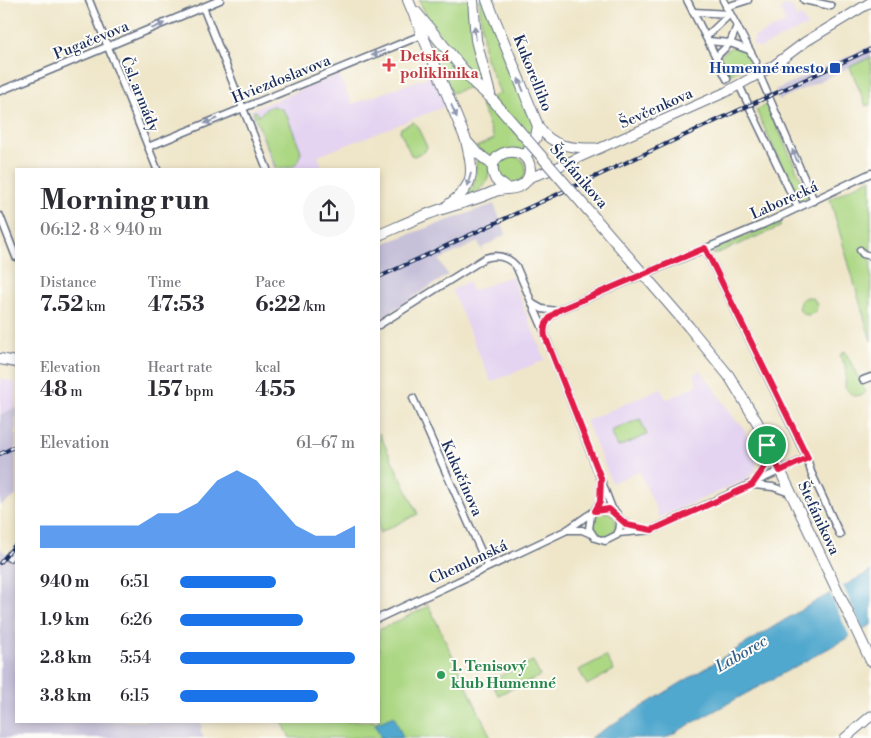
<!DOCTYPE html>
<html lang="en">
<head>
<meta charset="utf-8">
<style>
	:root { --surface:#fff; --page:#f7f7f7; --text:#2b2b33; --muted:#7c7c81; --accent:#1a73e8 }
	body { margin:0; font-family:"Libre Bodoni",serif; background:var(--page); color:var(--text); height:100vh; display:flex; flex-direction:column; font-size:19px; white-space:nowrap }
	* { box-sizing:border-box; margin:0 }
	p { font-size:16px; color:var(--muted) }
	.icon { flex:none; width:28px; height:28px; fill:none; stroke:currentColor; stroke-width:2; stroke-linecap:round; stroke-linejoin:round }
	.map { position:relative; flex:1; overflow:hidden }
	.side { position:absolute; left:15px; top:168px; width:365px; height:555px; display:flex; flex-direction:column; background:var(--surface); border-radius:0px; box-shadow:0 2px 8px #0003 }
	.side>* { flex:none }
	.pin { position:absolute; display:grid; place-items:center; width:42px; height:42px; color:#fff; margin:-21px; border:2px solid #fff; border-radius:50%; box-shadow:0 1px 5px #0007 }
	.round { display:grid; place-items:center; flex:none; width:52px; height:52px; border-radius:26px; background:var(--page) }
	.head { display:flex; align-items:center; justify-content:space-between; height:85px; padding:0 25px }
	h1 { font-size:28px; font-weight:700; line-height:38px }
	.figures { display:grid; grid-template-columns:repeat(3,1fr); gap:8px; height:85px; padding:5px 25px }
	.figures div { display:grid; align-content:center }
	.figures b { font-size:21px; font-weight:700 }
	.figures small { font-size:14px; font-weight:400 }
	.figures p { font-size:14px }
	.chart { height:140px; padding:10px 25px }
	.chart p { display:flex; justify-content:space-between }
	.chart svg { width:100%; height:90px; margin-top:5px; fill:var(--accent); opacity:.7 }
	ul { padding:0 25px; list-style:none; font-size:16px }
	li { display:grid; grid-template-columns:80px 60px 1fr; align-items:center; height:38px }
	li i { height:12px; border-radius:6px; background:var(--accent) }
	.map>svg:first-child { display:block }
</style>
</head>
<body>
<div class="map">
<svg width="871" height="738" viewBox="0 0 871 738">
	<rect width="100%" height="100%" fill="#fdfcf7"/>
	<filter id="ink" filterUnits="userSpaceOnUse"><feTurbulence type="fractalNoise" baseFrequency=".02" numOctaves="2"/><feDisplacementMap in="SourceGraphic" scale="10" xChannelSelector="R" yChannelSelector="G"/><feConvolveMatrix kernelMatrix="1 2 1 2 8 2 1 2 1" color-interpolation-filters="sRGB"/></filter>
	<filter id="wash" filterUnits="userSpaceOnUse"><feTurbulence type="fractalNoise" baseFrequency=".0096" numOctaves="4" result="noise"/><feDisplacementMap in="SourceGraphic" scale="20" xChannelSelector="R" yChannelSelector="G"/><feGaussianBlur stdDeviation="1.12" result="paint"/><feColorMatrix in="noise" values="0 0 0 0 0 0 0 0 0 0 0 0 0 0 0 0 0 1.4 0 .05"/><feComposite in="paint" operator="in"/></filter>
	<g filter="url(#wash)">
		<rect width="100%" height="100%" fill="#efe6c9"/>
		<!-- built -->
		<g fill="#e4d3f1">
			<path d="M785 5 793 7 796 18 802 16 807 26 759 48 757 45 754 47 752 42 755 41 754 37 786 23 780 9Z"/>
			<path d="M339 75 352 104 433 75 446 106 318 156 323 169H274L251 110Z"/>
			<path d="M511 276 545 360 491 382 452 290 468 281 472 291Z"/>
			<path d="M701 370 736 421 741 423 757 457 756 469 746 480 658 518V513L639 471 612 483 586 421 661 388 666 399 673 397 697 385 694 374Z"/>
			<path d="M0 378 16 383V407L0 415Z"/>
		</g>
		<!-- industrial -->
		<g fill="#c6c0d9">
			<path d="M871 46V57L779 100 775 90Z"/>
			<path d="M494 204 506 234 482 248 483 253 478 242 439 260 448 275 379 319V245Z"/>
			<path d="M16 407V496L0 506V415Z"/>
			<path d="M0 549 16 559V721H200L203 727 200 729 204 738H0Z"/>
		</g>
		<!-- green -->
		<g fill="#acd783" stroke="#648370">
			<path d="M419 0H470L473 47 484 89 430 23Z"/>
			<path d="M479 0H483L534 123 533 136 523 152 493 160 476 147 494 139 478 97 483 102 500 93 485 56Z"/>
			<path d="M428 37 470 87 452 93Z"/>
			<path d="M733 46 747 50 753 61 729 76 718 57Z"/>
			<path d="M871 57V104L866 106 850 67Z"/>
			<path d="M767 104 808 195 806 200 797 199 756 110Z"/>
			<path d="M273 106 282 109 287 116 301 151 299 161 292 167 276 169 253 112 256 111 259 116 265 109Z"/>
			<path d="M413 122 416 124 427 147 425 151 414 156 411 155 400 131 401 128Z"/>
			<circle cx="512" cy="170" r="14"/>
			<path d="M477 160 489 165C491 182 481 191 466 197L465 195C479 186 474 172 477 160Z"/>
			<path d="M871 178V341L830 199Z"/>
			<path d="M781 221 780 227 713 255 716 249Z"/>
			<circle cx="808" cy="306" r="9"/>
			<path d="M845 351 866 392 863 395 853 396 845 388 846 367 840 355Z"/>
			<path d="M640 419 647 435 618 447 611 431Z"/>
			<path d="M379 433 418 514 379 533Z"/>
			<circle cx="604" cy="524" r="12"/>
			<path d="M429 606 491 738H290L282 721H379V630Z"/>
			<path d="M606 656 614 670 587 685 579 670Z"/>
			<path d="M533 661 540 676 498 695 491 680Z"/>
		</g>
		<!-- water -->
		<g fill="#51a8ce" stroke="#366c96">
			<path d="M871 571V625L665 738H590L811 604Z"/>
			<path d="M394 716 403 738H381L375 724Z"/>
		</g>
		<!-- pier -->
		<path fill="#efe6c9" d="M842 584 864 632 851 639 829 592Z"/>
	</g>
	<g filter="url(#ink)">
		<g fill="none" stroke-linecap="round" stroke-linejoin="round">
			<!-- street casing -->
			<g stroke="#656f83" stroke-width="9">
				<g id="street">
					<path d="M89 0 157 169"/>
					<path d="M687 0 727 79"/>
					<path d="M723 0 756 62"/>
					<path d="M804 0 831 6"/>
					<path d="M203 7 267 169"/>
					<path d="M726 7 748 0"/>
					<path d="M693 12 730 14"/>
					<path d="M706 37 730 14"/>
					<path d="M708 41 730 43 749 50"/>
					<path d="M716 57 730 43 737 26"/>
					<path d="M759 74 814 201"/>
					<path d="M739 85 798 208"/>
					<path d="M0 91 220 0"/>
					<path d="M148 147 417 37 420 32"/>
					<path d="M0 216 16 257"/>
					<path d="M705 248 807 458 811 472 840 535"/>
					<path d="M860 250 863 254 871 256"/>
					<path d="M533 304 542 309 556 311"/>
					<path d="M379 325 485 258C497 254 507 256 516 266L544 331"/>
					<path d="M863 380 871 377"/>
					<path d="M413 398 488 567"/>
					<path d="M755 482 764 468 767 445"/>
					<path d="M754 485 773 487 790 493"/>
					<path d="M595 510 600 502 601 482"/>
					<path d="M613 511 545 335C542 323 551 315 561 309L764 224 871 173"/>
					<path d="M620 519 632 528 645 529"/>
					<path d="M568 530H582L591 534"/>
					<path d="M618 533 652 530 807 458"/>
					<path d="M9 558 16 549"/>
					<path d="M379 618C441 589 503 561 565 531 575 526 594 508 604 508 620 508 623 524 617 535L605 541 595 538 589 529 591 515"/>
				</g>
			</g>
			<!-- secondary casing -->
			<g stroke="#656f83" stroke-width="11">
				<g id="secondary">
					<path d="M538 126C553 148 572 148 596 148"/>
					<path d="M528 178 551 170 726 92 773 66 805 42 871 2"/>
					<path d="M845 738 871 716"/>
				</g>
			</g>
			<!-- primary casing -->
			<g stroke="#656f83" stroke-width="12">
				<g id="primary">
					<path d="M408 0 466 140C473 172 477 184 448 205"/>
					<path d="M473 0 476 40 491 98"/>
					<path d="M487 0 538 126 536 137 525 157"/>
					<path d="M416 12 475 84 491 98"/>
					<path d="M468 143 476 152 493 165"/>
					<path d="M379 235C400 226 421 216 442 209 460 203 476 200 493 192 502 187 513 191 522 185 527 182 530 175 530 169 528 140 480 150 496 180L507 188"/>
					<path d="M689 327 729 376 757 422 871 661"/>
					<path d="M0 359 16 362"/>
				</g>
			</g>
			<!-- street -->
			<use href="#street" stroke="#fff" stroke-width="6"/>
			<!-- secondary -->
			<use href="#secondary" stroke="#fff" stroke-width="9"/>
			<!-- primary -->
			<use href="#primary" stroke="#fff" stroke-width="10"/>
			<!-- rail casing -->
			<g stroke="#1b2f5e" stroke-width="4">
				<g id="rail">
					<path d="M379 277 871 49"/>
					<path d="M0 454 16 446"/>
					<path d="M0 563 15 545"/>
				</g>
			</g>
			<!-- rail -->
			<use href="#rail" stroke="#fdfcf7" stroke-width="2" stroke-dasharray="5.5" stroke-linecap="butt"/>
			<!-- primary-bridge casing -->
			<g stroke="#656f83" stroke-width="12" stroke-linecap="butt">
				<path id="primary-bridge" d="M491 98 689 327"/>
			</g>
			<!-- primary-bridge -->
			<use href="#primary-bridge" stroke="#fff" stroke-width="10"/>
		</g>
		<!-- one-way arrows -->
		<defs><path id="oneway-solid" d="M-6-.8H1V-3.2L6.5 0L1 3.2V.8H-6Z" transform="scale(1.25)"/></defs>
		<g fill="#8d97ae">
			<use href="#oneway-solid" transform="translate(158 26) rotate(-23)"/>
			<use href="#oneway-solid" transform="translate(475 33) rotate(-97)"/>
			<use href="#oneway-solid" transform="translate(378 53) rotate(158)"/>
			<use href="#oneway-solid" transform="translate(521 85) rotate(-112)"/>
			<use href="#oneway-solid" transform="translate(454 111) rotate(66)"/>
			<use href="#oneway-solid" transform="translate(211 121) rotate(158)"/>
			<use href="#oneway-solid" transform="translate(795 156) rotate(-114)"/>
			<use href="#oneway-solid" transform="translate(469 180) rotate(106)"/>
		</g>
	</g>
	<g fill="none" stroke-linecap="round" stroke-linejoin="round" filter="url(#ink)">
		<!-- route casing -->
		<g stroke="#fff" stroke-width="10">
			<path id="route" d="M705 248 808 458 780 471 767 445 764 468 752 485 652 530 627 525 609 509 595 511 600 502 601 478 545 336C542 323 551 315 561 309Z"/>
		</g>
		<!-- route -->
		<use href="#route" stroke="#e11d48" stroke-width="6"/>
	</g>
	<!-- markers -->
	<path fill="#e0444e" stroke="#fdfcf7" stroke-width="2" d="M386.5 57.5h5v5h5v5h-5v5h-5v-5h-5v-5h5z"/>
	<rect fill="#1a4fb4" stroke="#fdfcf7" stroke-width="2" x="829" y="62" width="12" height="12" rx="2.5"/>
	<circle fill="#2e9e5b" stroke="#fdfcf7" stroke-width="2" cx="441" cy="675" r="5"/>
	<g text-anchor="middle" stroke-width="4" stroke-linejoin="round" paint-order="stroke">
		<!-- street labels -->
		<g font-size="15" fill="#1b2f5e" stroke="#fdfcf7">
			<text transform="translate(91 40) rotate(-22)" y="5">Pugačevova</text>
			<text transform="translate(533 73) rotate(68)" y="5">Kukorelliho</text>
			<text transform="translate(281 79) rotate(-22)" y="5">Hviezdoslavova</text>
			<text transform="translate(140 94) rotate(68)" y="5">Čsl. armády</text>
			<text transform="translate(656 108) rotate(-24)" y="5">Ševčenkova</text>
			<text transform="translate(579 176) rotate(49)" y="5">Štefánikova</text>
			<text transform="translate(784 200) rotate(-24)" y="5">Laborecká</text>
			<text transform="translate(462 478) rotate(66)" y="5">Kukučínova</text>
			<text transform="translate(819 518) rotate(65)" y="5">Štefánikova</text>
			<text transform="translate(468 562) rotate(-25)" y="5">Chemlonská</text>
		</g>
		<!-- health labels -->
		<g font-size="15" font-weight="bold" fill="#be3a42" stroke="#fdfcf7" text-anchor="start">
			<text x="400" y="61">Detská<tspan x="400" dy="17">poliklinika</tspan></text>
		</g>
		<!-- transit labels -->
		<g font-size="15" font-weight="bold" fill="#164399" stroke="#fdfcf7" text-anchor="end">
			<text x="824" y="73">Humenné mesto</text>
		</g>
		<!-- leisure labels -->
		<g font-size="15" font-weight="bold" fill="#27864d" stroke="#fdfcf7" text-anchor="start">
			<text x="451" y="671">1. Tenisový<tspan x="451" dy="17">klub Humenné</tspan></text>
		</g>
		<!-- water labels -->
		<g font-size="16" font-style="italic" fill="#315f8b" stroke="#fdfcf7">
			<text transform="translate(741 653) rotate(-30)" y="6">Laborec</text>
		</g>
	</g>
</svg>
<div class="pin" style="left:767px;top:445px;background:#1e9e55"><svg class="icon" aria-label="arrive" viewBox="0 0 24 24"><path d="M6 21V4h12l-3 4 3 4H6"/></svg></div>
<section class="side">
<div class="head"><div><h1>Morning run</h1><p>06:12 · 8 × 940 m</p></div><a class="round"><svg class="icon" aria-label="share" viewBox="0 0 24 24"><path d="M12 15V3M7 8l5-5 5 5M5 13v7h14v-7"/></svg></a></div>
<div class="figures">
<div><p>Distance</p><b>7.52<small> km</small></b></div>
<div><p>Time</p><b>47:53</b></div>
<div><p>Pace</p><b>6:22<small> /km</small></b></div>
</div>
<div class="figures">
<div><p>Elevation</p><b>48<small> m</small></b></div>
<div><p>Heart rate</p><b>157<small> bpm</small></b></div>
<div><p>kcal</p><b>455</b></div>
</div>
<div class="chart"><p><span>Elevation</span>61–67 m</p>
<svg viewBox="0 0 160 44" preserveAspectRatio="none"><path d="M0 44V33L10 33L20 33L30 33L40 33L50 33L60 27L70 27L80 22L90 11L100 6L110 11L120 22L130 33L140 38L150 38L160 33V44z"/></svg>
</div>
<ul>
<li><b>940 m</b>6:51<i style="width:55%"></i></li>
<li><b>1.9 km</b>6:26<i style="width:70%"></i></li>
<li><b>2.8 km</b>5:54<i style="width:100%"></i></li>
<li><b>3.8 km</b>6:15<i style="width:79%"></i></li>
</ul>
</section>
</div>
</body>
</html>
